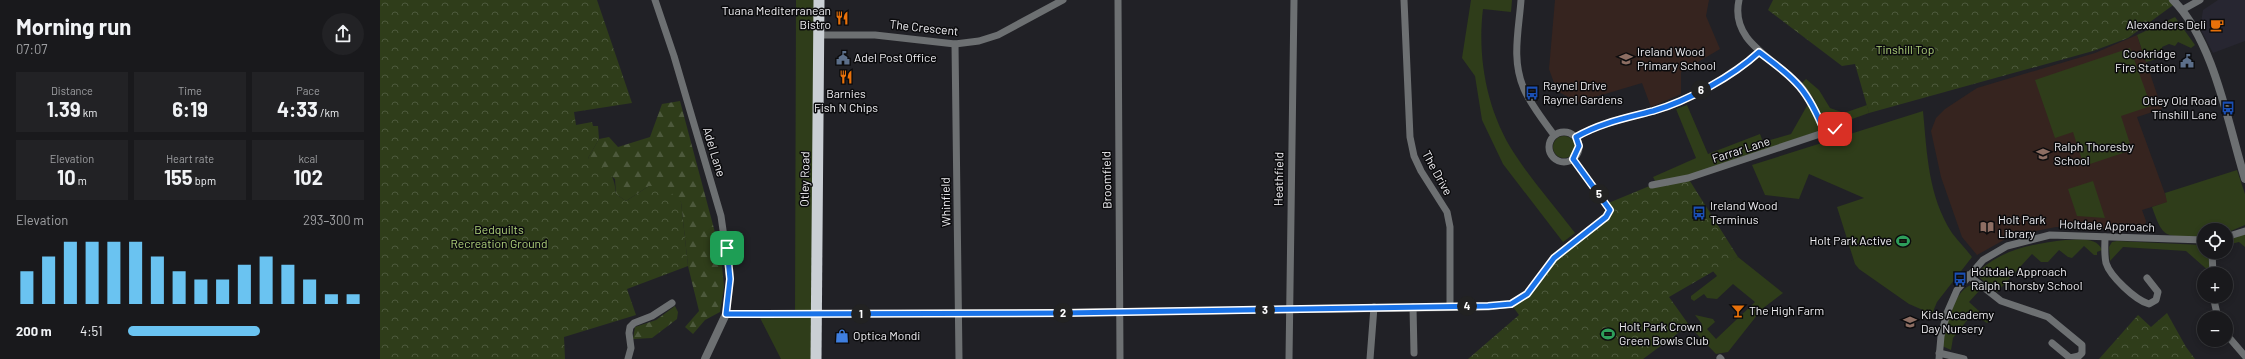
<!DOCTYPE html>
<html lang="en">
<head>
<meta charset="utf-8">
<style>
	:root { --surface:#19191c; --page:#222225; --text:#f1f3f6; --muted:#9fa0a3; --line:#37383b; --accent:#6ac3f1 }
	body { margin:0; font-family:Barlow,sans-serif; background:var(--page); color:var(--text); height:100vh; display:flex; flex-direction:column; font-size:15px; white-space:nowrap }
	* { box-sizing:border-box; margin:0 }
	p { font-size:13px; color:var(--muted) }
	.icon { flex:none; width:22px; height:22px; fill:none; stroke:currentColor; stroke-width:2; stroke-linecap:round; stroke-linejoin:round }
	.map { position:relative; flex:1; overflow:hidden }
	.sheet { display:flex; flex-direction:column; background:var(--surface); width:380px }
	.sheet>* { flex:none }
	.fabs { position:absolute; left:1817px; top:223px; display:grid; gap:8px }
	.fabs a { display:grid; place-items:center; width:36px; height:36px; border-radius:50%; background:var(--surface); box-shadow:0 2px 6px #0003,0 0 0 1px var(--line); font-size:20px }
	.pin { position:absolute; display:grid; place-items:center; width:34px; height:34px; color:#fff; margin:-17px; border-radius:8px; box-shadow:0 2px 6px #0006 }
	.km { position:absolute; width:20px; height:20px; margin:-10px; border-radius:50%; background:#222; color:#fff; font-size:11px; line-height:20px; text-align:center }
	.round { display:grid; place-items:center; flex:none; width:42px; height:42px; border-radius:21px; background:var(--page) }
	.head { display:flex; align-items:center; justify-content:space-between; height:68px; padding:0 16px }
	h1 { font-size:22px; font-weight:700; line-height:30px }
	.figures { display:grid; grid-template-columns:repeat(3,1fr); gap:6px; height:68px; padding:4px 16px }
	.figures div { display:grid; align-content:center; border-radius:0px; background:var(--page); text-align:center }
	.figures b { font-size:20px; font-weight:700 }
	.figures small { font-size:11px; font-weight:400 }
	.figures p { font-size:11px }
	.chart { height:112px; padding:8px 16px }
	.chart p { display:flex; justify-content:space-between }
	.chart svg { width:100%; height:72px; margin-top:4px; stroke:var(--accent); stroke-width:6 }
	ul { padding:0 16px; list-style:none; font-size:13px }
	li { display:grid; grid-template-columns:64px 48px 1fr; align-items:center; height:30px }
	li i { height:10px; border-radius:5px; background:var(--accent) }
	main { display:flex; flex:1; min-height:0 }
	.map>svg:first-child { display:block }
</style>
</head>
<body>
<main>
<section class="sheet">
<div class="head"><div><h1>Morning run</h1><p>07:07</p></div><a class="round"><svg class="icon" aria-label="share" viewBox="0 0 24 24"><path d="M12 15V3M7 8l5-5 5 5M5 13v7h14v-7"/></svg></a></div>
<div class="figures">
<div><p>Distance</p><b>1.39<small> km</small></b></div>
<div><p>Time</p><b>6:19</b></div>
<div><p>Pace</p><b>4:33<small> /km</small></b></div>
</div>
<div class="figures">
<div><p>Elevation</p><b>10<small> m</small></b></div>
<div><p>Heart rate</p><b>155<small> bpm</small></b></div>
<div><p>kcal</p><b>102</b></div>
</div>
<div class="chart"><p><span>Elevation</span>293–300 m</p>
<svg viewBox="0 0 160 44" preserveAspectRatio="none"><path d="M5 44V24M15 44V15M25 44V6M35 44V6M45 44V6M55 44V6M65 44V15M75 44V24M85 44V29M95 44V29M105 44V20M115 44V15M125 44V20M135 44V29M145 44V38M155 44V38"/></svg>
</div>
<ul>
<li><b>200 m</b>4:51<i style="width:56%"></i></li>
</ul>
</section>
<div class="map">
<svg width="1865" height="359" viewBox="0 0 1865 359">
	<defs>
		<pattern id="forest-firs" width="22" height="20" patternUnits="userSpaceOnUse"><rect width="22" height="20" fill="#2f3d1a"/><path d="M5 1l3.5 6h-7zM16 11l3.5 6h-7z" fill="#4d593c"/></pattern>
		<pattern id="park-crowns" width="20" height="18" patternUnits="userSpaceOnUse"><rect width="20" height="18" fill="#2f3d1a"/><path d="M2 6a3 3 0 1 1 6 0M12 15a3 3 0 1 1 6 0" fill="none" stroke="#4d593c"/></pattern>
	</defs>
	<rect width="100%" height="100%" fill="#212126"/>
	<!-- built -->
	<path fill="#272631" d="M1838 0H1865V41L1833 53 1820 28 1823 10Z"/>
	<!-- education -->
	<g fill="#36241f">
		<path d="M1175 0H1329L1326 16 1340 49 1301 72V94L1271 107 1262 83 1198 102 1177 91 1169 69Z"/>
		<path d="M1757 35 1782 109 1757 117 1788 202 1762 210 1766 221 1765 227 1759 230 1676 227 1631 236 1597 255 1582 237 1561 177 1551 131 1556 118 1565 109 1597 88 1715 53Z"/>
	</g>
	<!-- grass -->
	<g fill="#2f3d1a">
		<path d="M416 0H439L436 359H401L378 314 415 313Z"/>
		<path d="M1091 0H1132L1131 12 1103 9C1097 58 1107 111 1134 153 1152 181 1175 206 1195 233L1183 242 1123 164 1102 120 1095 76 1082 58Z"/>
		<path d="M1795 17 1815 45 1811 48 1798 42 1795 46 1789 44 1782 47 1784 57 1766 62 1757 35Z"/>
		<path d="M1750 48 1771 106 1741 116 1752 150 1704 166 1693 132 1675 138 1655 80Z"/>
		<path d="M1426 79 1439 90 1450 108 1464 113 1487 105 1489 113 1314 175 1275 181 1273 177 1316 158 1296 109 1307 105 1328 154 1380 134 1383 142 1411 134 1428 104 1435 100 1422 83Z"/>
		<path d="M1543 111C1547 153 1548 196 1572 233 1578 241 1586 249 1592 257L1557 302 1552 314 1529 304 1479 269 1475 264 1457 207 1484 198 1429 174 1419 199 1385 195 1372 165Z"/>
		<circle cx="1184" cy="147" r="11"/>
		<path d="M1857 170 1865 194V225L1846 233V230H1824V236L1820 237C1785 235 1784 241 1772 207L1787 202 1785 193Z"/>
		<path d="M1713 181 1725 218 1697 216 1688 189Z"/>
		<path d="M1865 234V247L1859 242 1846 245V240Z"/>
		<path d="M1685 240C1697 240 1717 236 1722 250L1717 252V255H1714L1704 246 1692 258 1688 257 1679 250 1668 262H1661L1652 254 1617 292 1600 278 1601 269C1626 248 1654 244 1685 240Z"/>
		<path d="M1737 241 1822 245 1824 247V252H1828L1830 272 1806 251 1743 247 1730 261 1729 247 1732 242Z"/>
		<path d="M1358 257 1403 293 1382 309 1348 352 1336 354 1314 331 1322 324 1315 315 1333 319 1335 322 1327 329 1336 339 1375 302 1353 284 1337 299 1327 298 1324 294 1314 301 1311 299V296L1337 276 1332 270Z"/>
		<path d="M1591 285H1595L1599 291 1589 302 1610 321 1607 323 1592 314 1573 338 1571 350 1562 346C1565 329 1573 291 1591 285Z"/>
	</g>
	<!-- forest -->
	<g fill="url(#forest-firs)">
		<path d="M300 101 341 255 344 287 340 312 325 320 313 334 305 327 319 311 308 266 301 202 269 186 246 201 236 194 235 179 208 158 219 139 229 137 238 147 270 137 282 104Z"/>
		<path d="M295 306 298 312 297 319 272 338 253 339 255 327 276 320Z"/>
	</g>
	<!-- park -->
	<g fill="url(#park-crowns)">
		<path d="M0 0H217L252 103 194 112 196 125 212 122 213 126H218L219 139 208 158C227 168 234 171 236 194L246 201 269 186H284L301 202 308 266 247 289 256 315 184 337 185 359H0Z"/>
		<path d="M1393 0H1793L1796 3 1748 38 1713 51 1489 113 1475 64 1462 66 1388 10Z"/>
		<path d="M1308 178 1358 257 1289 297 1309 325 1263 359H1088L1139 315 1131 304 1147 294 1159 276 1230 210 1226 204 1272 185Z"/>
		<path d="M1787 313 1806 347 1815 359H1719L1758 315 1771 327Z"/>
	</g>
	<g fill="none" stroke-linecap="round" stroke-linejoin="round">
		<!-- minor -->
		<g stroke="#6d7072" stroke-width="7">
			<path d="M275 0 294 56 341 216 350 279 346 314"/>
			<path d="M738 0 740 359"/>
			<path d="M1024 0 1030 137 1034 156 1041 171 1067 212 1070 227V307"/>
			<path d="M1141 0C1139 29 1131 60 1144 89 1151 105 1163 120 1174 135"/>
			<path d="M1359 0C1349 45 1401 60 1423 89 1433 102 1439 118 1445 133"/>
			<path d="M1802 10 1820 0"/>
			<path d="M440 35H495L575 44 599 41 618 35 683 0"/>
			<path d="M575 44 579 359"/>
			<circle cx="1184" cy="147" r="15"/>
			<path d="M1196 137C1220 123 1246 118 1273 111 1308 101 1353 76 1379 52"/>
			<path d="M1272 185 1308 178 1455 129"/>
			<path d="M1725 237C1725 246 1724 254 1726 263 1730 276 1755 300 1769 304L1776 300 1778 292 1767 278"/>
			<path d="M1846 237 1865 231"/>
			<path d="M1832 252 1833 274"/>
			<path d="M1588 275 1621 301 1668 317 1702 345V353L1699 356 1690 358 1672 343"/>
			<path d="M1833 296 1838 318"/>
			<path d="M1033 307 1034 353"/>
			<path d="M437 314 739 312 1108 307 1131 304 1147 294 1174 258 1226 217 1230 210 1193 159"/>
			<path d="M1846 334 1865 356"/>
			<path d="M1559 353 1584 359"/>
			<path d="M1340 358 1341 359"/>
			<path d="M248 359 251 348 249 333 250 327 254 323 272 316 292 303"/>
			<path d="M909 359 914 0"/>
			<path d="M990 359 994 307"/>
			<path d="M1559 359 1561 336 1567 313 1577 290 1603 260 1627 246 1670 235 1824 240"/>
		</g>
		<!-- tertiary -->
		<g stroke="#6d7072" stroke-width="8">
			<path d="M1793 0C1834 41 1848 124 1865 179"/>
			<path d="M325 359 346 314H437"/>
		</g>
		<!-- trunk -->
		<path stroke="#cacfd4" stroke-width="11" d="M436 359 439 0"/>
	</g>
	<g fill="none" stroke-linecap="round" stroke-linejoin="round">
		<!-- route casing -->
		<g stroke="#fff" stroke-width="8">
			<path id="route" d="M347 248 350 279 346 314 685 313 1108 306 1131 304 1147 294 1174 258 1226 217 1230 210 1193 159 1199 146 1196 137C1220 123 1246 118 1273 111 1308 101 1353 76 1379 52 1416 80 1427 88 1445 133L1455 129"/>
		</g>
		<!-- route -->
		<use href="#route" stroke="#1a73e8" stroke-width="5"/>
	</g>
	<!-- icons -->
	<defs>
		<g id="restaurant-bare" transform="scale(1.08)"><path d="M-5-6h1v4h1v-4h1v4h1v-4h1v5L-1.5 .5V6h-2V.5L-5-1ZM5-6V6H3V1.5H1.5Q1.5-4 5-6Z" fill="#e8710a" stroke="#0b0b0d" stroke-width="2.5" paint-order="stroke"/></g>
		<g id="cafe-bare" transform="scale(1.08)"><path d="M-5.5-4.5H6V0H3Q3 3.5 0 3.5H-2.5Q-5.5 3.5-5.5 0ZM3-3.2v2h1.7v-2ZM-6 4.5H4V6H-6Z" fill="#e8710a" stroke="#0b0b0d" stroke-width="2.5" paint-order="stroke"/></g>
		<g id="civic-bare" transform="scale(1.08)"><path d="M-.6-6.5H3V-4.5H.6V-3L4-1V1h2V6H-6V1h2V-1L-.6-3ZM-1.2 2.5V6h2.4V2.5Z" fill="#5c6f8a" stroke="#0b0b0d" stroke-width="2.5" paint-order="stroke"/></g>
		<g id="school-bare" transform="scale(1.08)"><path d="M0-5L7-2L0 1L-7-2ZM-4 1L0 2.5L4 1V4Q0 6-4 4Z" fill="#8d6e63" stroke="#0b0b0d" stroke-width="2.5" paint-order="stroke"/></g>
		<g id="bus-bare" transform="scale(1.08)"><path d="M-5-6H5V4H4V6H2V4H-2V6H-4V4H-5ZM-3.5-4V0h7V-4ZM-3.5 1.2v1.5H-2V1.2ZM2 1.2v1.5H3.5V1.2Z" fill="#1a4fb4" stroke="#0b0b0d" stroke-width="2.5" paint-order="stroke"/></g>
		<g id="library-bare" transform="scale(1.08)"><path d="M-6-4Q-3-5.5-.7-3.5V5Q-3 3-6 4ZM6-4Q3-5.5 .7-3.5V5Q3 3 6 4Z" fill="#8d6e63" stroke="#0b0b0d" stroke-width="2.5" paint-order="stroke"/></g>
		<g id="stadium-bare" transform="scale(1.08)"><path d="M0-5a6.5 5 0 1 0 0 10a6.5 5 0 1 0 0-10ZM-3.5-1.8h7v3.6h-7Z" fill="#2e9e5b" stroke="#0b0b0d" stroke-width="2.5" paint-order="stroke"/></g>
		<g id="bar-bare" transform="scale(1.08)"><path d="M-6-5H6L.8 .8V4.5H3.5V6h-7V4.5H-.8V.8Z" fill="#e8710a" stroke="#0b0b0d" stroke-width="2.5" paint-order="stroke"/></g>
		<g id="shop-bare" transform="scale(1.08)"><path d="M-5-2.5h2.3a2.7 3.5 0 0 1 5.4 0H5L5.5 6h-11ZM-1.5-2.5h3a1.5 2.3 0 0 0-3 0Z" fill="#3f7fe0" stroke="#0b0b0d" stroke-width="2.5" paint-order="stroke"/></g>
	</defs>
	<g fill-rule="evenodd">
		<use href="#restaurant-bare" x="462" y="18"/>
		<use href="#cafe-bare" x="1837" y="25"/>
		<use href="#civic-bare" x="463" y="58"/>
		<use href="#school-bare" x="1246" y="59"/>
		<use href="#civic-bare" x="1807" y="61"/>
		<use href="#restaurant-bare" x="466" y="77"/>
		<use href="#bus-bare" x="1152" y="93"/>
		<use href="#bus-bare" x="1848" y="108"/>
		<use href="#school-bare" x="1663" y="154"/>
		<use href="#bus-bare" x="1319" y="213"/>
		<use href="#library-bare" x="1607" y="227"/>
		<use href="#stadium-bare" x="1523" y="241"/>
		<use href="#bus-bare" x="1580" y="279"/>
		<use href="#bar-bare" x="1358" y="311"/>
		<use href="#school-bare" x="1530" y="322"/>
		<use href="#stadium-bare" x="1228" y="334"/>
		<use href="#shop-bare" x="462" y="336"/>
	</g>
	<g text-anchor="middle" stroke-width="3" stroke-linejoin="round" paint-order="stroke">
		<!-- poi labels -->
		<g font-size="12" fill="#efeef2" stroke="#0b0b0d" text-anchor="start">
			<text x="451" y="15" text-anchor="end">Tuana Mediterranean<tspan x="451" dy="14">Bistro</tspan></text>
			<text x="1826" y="29" text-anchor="end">Alexanders Deli</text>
			<text x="1257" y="56">Ireland Wood<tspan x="1257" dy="14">Primary School</tspan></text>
			<text x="1796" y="58" text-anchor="end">Cookridge<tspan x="1796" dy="14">Fire Station</tspan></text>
			<text x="474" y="62">Adel Post Office</text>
			<text x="1163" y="90">Raynel Drive<tspan x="1163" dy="14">Raynel Gardens</tspan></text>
			<text x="466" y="98" text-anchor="middle">Barnies<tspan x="466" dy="14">Fish N Chips</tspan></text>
			<text x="1837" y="105" text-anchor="end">Otley Old Road<tspan x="1837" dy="14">Tinshill Lane</tspan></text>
			<text x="1674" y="151">Ralph Thoresby<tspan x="1674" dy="14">School</tspan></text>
			<text x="1330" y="210">Ireland Wood<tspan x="1330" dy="14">Terminus</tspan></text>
			<text x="1618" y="224">Holt Park<tspan x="1618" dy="14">Library</tspan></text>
			<text x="1512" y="245" text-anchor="end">Holt Park Active</text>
			<text x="1591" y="276">Holtdale Approach<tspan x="1591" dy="14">Ralph Thorsby School</tspan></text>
			<text x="1369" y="315">The High Farm</text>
			<text x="1541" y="319">Kids Academy<tspan x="1541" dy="14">Day Nursery</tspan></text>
			<text x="1239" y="331">Holt Park Crown<tspan x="1239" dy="14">Green Bowls Club</tspan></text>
			<text x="473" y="340">Optica Mondi</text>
		</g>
		<!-- street labels -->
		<g font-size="12" fill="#efeef2" stroke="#0b0b0d">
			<text transform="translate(544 28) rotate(6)" y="4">The Crescent</text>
			<text transform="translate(1361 150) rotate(-18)" y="4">Farrar Lane</text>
			<text transform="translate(334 152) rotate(73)" y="4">Adel Lane</text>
			<text transform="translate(1057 173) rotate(61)" y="4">The Drive</text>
			<text transform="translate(425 179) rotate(-89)" y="4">Otley Road</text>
			<text transform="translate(899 179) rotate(-89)" y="4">Heathfield</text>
			<text transform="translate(727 180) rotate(-91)" y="4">Broomfield</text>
			<text transform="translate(566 202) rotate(-91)" y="4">Whinfield</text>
			<text transform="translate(1727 226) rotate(2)" y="4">Holtdale Approach</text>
		</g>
		<!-- park labels -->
		<g font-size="12" fill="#afd27b" stroke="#0b0b0d">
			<text x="1525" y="54">Tinshill Top</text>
			<text x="119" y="234">Bedquilts<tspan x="119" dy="14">Recreation Ground</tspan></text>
		</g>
	</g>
</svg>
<div class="fabs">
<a><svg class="icon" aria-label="locate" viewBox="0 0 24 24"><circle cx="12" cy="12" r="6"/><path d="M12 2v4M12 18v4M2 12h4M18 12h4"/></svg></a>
<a>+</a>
<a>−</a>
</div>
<div class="pin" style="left:347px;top:248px;background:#1e9e55"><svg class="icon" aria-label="arrive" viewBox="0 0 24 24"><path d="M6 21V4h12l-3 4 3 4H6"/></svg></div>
<div class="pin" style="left:1455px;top:129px;background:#d93025"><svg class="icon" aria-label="check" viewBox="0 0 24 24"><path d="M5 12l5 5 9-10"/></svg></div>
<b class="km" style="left:481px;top:314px">1</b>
<b class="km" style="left:683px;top:313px">2</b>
<b class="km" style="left:885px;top:310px">3</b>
<b class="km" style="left:1087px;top:306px">4</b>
<b class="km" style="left:1219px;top:194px">5</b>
<b class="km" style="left:1321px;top:90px">6</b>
</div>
</main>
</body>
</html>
